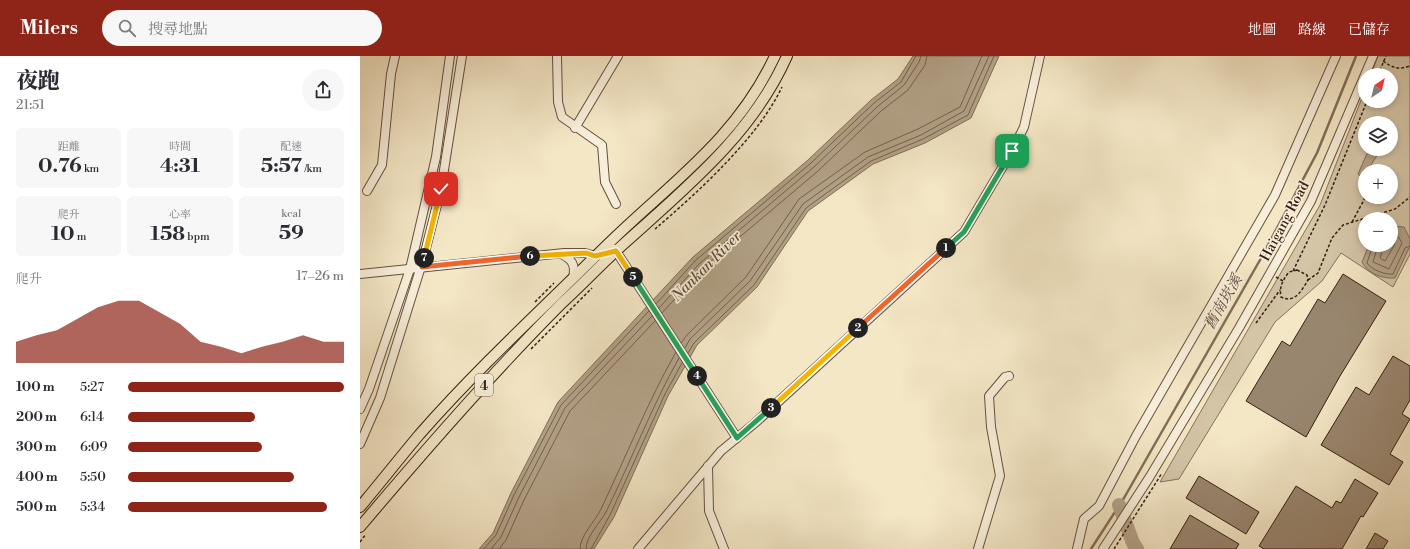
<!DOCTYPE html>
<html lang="zh-TW">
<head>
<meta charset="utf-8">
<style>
	:root { --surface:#fff; --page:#f7f7f7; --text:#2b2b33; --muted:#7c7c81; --accent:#8f2418 }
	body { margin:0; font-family:"Libre Bodoni","Noto Serif TC",serif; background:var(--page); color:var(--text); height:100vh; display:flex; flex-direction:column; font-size:15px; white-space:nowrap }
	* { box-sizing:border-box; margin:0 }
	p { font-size:13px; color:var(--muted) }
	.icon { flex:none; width:22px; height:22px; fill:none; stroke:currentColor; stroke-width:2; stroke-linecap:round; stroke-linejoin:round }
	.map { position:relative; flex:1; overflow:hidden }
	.sheet { display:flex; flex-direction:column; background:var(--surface); width:360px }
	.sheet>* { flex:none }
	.needle { width:26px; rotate:35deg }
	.tools { position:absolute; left:998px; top:12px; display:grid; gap:8px }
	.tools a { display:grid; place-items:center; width:40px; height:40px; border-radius:50%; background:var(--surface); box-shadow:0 2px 6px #0003; font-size:20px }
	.pin { position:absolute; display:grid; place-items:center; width:34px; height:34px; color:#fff; margin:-17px; border-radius:8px; box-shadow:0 2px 6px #0006 }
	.km { position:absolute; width:20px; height:20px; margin:-10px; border-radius:50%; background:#222; color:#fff; font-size:11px; line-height:20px; text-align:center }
	.round { display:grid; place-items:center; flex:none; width:42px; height:42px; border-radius:21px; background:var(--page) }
	.summary { display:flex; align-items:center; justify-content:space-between; height:68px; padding:0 16px }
	h1 { font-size:22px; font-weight:800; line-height:30px }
	.stats { display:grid; grid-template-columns:repeat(3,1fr); gap:6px; height:68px; padding:4px 16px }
	.stats div { display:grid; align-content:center; border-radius:6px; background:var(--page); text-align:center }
	.stats b { font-size:20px; font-weight:800 }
	.stats small { font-size:11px; font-weight:400 }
	.stats p { font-size:11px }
	.chart { height:112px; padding:8px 16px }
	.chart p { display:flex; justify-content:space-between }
	.chart svg { width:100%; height:72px; margin-top:4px; fill:var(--accent); opacity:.7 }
	ul { padding:0 16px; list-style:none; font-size:13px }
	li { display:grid; grid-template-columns:64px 48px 1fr; align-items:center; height:30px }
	li i { height:10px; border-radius:5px; background:var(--accent) }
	header { display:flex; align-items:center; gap:24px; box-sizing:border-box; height:56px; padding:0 20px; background:var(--accent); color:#fff }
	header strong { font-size:19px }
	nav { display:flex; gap:22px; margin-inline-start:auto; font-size:14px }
	.search { width:280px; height:36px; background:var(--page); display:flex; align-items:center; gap:10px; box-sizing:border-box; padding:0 14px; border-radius:22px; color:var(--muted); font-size:15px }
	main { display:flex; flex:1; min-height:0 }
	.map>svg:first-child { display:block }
</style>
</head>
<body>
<header>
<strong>Milers</strong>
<div class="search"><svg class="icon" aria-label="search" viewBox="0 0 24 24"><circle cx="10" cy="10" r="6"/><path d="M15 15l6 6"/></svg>搜尋地點</div>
<nav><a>地圖</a><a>路線</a><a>已儲存</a></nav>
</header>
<main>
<section class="sheet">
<div class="summary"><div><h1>夜跑</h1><p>21:51</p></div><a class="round"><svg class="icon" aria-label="share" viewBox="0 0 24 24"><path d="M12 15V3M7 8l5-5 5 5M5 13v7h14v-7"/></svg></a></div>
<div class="stats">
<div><p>距離</p><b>0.76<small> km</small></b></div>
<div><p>時間</p><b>4:31</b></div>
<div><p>配速</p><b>5:57<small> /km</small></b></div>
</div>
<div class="stats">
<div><p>爬升</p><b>10<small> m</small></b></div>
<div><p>心率</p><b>158<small> bpm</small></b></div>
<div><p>kcal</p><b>59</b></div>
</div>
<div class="chart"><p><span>爬升</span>17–26 m</p>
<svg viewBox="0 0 160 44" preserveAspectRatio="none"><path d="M0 44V31L10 27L20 24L30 17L40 10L50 6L60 6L70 13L80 20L90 31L100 34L110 38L120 34L130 31L140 27L150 31L160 31V44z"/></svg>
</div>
<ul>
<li><b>100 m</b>5:27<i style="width:100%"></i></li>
<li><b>200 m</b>6:14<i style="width:59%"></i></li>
<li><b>300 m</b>6:09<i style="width:62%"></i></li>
<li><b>400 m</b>5:50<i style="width:77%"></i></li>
<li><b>500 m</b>5:34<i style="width:92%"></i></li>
</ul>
</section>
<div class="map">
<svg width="1050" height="493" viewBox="0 0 1050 493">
	<rect width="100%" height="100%" fill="#f4e7c6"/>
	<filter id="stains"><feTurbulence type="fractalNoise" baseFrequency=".005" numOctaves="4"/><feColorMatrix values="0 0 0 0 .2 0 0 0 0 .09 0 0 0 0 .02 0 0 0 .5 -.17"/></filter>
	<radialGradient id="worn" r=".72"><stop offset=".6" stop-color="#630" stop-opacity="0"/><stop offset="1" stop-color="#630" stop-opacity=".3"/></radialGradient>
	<!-- green -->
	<path fill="#d4c5a7" stroke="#85715c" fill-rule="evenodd" d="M1018 0H1050V198L1033 231 981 197 962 225 915 266 819 423 800 426 960 149 1005 34V45H1031V19H1011ZM1005 67H1031V93H1005ZM1005 115H1031V141H1005ZM1005 163H1031V189H1005Z"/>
	<!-- water -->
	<g fill="#b3a288" stroke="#816d58">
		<path d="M553 0H639L611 62 565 87 513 108 448 155 397 231 337 289 308 340 254 461 234 493H119L133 477 151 437 198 346 333 201 448 104 511 44 538 23Z"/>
		<path d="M1009 93H1018V98L1007 115H1005V119L1000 120 998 118Z"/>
		<path d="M1031 170 1044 171 1050 183V190L1035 222C1023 223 1008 218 1002 206L1009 189H1031Z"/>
	</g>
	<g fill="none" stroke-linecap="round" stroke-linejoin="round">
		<!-- shore -->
		<g stroke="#74604c" stroke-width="1">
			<path d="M1013 189 1007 207C1011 214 1026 219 1033 218L1045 192 1050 190"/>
			<path d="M1018 189 1013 206 1029 213 1042 187 1038 180 1031 179"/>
			<path d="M1024 189 1020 202 1025 205 1035 188 1031 185"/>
			<path d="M296 248 336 204 451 107 514 47 541 26 556 0"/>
			<path d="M299 252 339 208 454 111 517 51 544 29 559 6 561 0"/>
			<path d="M302 257 343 212 458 115 521 55 548 34 565 9 567 0"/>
			<path d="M321 287 327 279 386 221 439 143 505 96 558 73 600 51 622 0"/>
			<path d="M325 292 330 283 390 225 443 148 508 101 561 79 604 55 629 0"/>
			<path d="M328 297 334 287 394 229 446 152 511 105 563 83 608 59 634 0"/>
			<path d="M124 493 136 479 154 439 201 349 289 255"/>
			<path d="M131 493 141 481 159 441 205 352 292 260"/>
			<path d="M139 493 146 484 164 444 210 355 295 265"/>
			<path d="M220 493C220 479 235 466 241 453 266 401 287 347 316 296"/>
			<path d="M226 493C226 480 240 467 246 456 271 405 291 352 319 302"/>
			<path d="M231 493 250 459 305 338 322 307"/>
		</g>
		<!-- stream -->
		<path stroke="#816d58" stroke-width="2.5" d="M731 493 764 442 900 204 957 97 996 0"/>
		<!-- river -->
		<path stroke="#b3a288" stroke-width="14" d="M759 449 773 487 777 493"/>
	</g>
	<!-- building -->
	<g fill="#99866f" stroke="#361d11">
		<path d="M983 218 1026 245 980 320 946 381 886 345 922 285 930 290 958 243 965 247Z"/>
		<path d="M1033 300 1050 310V344L1042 358 1050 363 1030 398 1043 406 1029 429 961 389 996 331 1009 339Z"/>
		<path d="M839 420 899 456 886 478 826 442Z"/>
		<path d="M995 423 1018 437 1003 461 1001 460 982 493H904L899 490 936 430 972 452 976 445 981 447Z"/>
		<path d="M830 459 879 488 876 493H810Z"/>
		<path d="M1015 477 1028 485 1023 493H1006Z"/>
	</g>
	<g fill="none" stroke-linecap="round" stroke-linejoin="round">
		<!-- minor casing -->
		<g stroke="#66503e" stroke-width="10">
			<g id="minor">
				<path d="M197 0 198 46 202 61 242 89 245 126 256 148"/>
				<path d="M215 72 258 0"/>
				<path d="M7 135 22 109 31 18 35 0"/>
				<path d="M252 192 256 195 377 382"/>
				<path d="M201 198C212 203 216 209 213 222"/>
				<path d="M0 218 204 197H225L235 200 240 199"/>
				<path d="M0 353 9 333 50 213 76 101 90 0"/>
				<path d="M0 388 20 342 63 204 81 133 102 0"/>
				<path d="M348 410 349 455 364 493"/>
				<path d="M278 493 361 395 395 367 604 176 652 95 664 71 680 0"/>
				<path d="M618 493 640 420 631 371 629 340 645 321 649 320"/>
				<path d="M717 493 724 463 739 450 776 380 915 139 976 0"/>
				<path d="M743 493 789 422 879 272 951 145 1013 0"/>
			</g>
		</g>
		<!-- major casing -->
		<g stroke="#361d11" stroke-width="12">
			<g id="major">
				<path d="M0 451C20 427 39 403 59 379 117 313 183 252 246 190 309 128 376 84 415 0"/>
				<path d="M0 471C65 394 131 318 202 247 224 227 244 205 267 185 328 130 393 77 427 0"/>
			</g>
		</g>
		<!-- path -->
		<g stroke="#361d11" stroke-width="1.5" stroke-dasharray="3 2" stroke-linecap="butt">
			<path d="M1023 5C1033 12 1038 14 1050 10"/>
			<path d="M1018 19 1026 0"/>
			<path d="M992 166 1004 144 1005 136"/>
			<path d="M295 173C337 137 398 82 422 31"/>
			<path d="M937 214 947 219 948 224C942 234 935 248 921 241 919 230 923 224 929 216Z"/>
			<path d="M933 215 965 149 1007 45"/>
			<path d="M916 221 923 225"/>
			<path d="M948 224 958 217 972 182 983 169 1035 153 1050 141"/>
			<path d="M175 246 194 227"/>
			<path d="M896 267 920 234"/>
			<path d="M171 293 232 232"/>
			<path d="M0 486 6 478"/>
			<path d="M754 493 802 417"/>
		</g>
		<!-- minor -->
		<use href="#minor" stroke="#f8efda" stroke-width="8"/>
		<!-- major -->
		<use href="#major" stroke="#f4e7c6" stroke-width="10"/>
	</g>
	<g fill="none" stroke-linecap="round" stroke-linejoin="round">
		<!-- split-1 casing -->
		<g stroke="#fff" stroke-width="8">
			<path id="split-1" d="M586 192 604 176 652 95"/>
		</g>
		<!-- split-2 casing -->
		<g stroke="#fff" stroke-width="8">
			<path id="split-2" d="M498 272 586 192"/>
		</g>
		<!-- split-3 casing -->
		<g stroke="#fff" stroke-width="8">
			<path id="split-3" d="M411 352 498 272"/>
		</g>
		<!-- split-4 casing -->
		<g stroke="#fff" stroke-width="8">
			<path id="split-4" d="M337 320 377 382 411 352"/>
		</g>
		<!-- split-5 casing -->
		<g stroke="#fff" stroke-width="8">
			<path id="split-5" d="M273 221 337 320"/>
		</g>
		<!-- split-6 casing -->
		<g stroke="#fff" stroke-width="8">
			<path id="split-6" d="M170 200 226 197 235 200 256 195 273 221"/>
		</g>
		<!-- split-7 casing -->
		<g stroke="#fff" stroke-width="8">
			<path id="split-7" d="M64 202 62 211 170 200"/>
		</g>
		<!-- split-8 casing -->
		<g stroke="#fff" stroke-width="8">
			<path id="split-8" d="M64 202 81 133"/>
		</g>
		<!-- split-1 -->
		<use href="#split-1" stroke="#22a559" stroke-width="5"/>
		<!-- split-2 -->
		<use href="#split-2" stroke="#f0652b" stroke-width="5"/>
		<!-- split-3 -->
		<use href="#split-3" stroke="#f5b400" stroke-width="5"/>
		<!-- split-4 -->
		<use href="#split-4" stroke="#22a559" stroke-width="5"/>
		<!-- split-5 -->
		<use href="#split-5" stroke="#22a559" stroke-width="5"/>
		<!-- split-6 -->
		<use href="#split-6" stroke="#f5b400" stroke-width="5"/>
		<!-- split-7 -->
		<use href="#split-7" stroke="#f0652b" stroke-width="5"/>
		<!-- split-8 -->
		<use href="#split-8" stroke="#f5b400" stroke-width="5"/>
	</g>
	<g text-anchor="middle" stroke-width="3.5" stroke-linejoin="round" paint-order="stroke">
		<!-- shield labels -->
		<rect fill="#f8efda" stroke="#705c4d" stroke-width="1" x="115" y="318" width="18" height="22" rx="3"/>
		<g font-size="13" font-weight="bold" fill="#361d11">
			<text x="124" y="334">4</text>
		</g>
		<!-- street labels -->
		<g font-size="14" fill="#361d11" stroke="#f8efda">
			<text transform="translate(924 165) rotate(-62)" y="5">Haigang Road</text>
		</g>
		<!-- water labels -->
		<g font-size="15" font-style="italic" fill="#624c3b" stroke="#f8efda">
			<text transform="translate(346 210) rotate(-45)" y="5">Nankan River</text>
			<text transform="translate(863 246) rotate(-60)" y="5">舊南崁溪</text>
		</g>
	</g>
	<rect width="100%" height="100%" filter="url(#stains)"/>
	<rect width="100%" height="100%" fill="url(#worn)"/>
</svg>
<div class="tools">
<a><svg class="needle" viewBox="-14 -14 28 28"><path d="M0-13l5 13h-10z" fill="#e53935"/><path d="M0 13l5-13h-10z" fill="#7c7c81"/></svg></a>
<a><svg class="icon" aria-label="layers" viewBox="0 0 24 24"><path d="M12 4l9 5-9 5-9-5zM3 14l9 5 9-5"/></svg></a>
<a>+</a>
<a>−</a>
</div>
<div class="pin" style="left:652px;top:95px;background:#1e9e55"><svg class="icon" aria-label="arrive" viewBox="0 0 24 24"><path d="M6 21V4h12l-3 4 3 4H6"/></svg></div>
<div class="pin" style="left:81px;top:133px;background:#d93025"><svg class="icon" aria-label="check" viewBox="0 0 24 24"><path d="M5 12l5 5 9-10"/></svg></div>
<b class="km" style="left:586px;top:192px">1</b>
<b class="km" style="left:498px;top:272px">2</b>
<b class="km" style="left:411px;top:352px">3</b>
<b class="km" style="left:337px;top:320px">4</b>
<b class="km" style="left:273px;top:221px">5</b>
<b class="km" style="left:170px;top:200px">6</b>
<b class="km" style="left:64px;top:202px">7</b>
</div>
</main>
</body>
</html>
